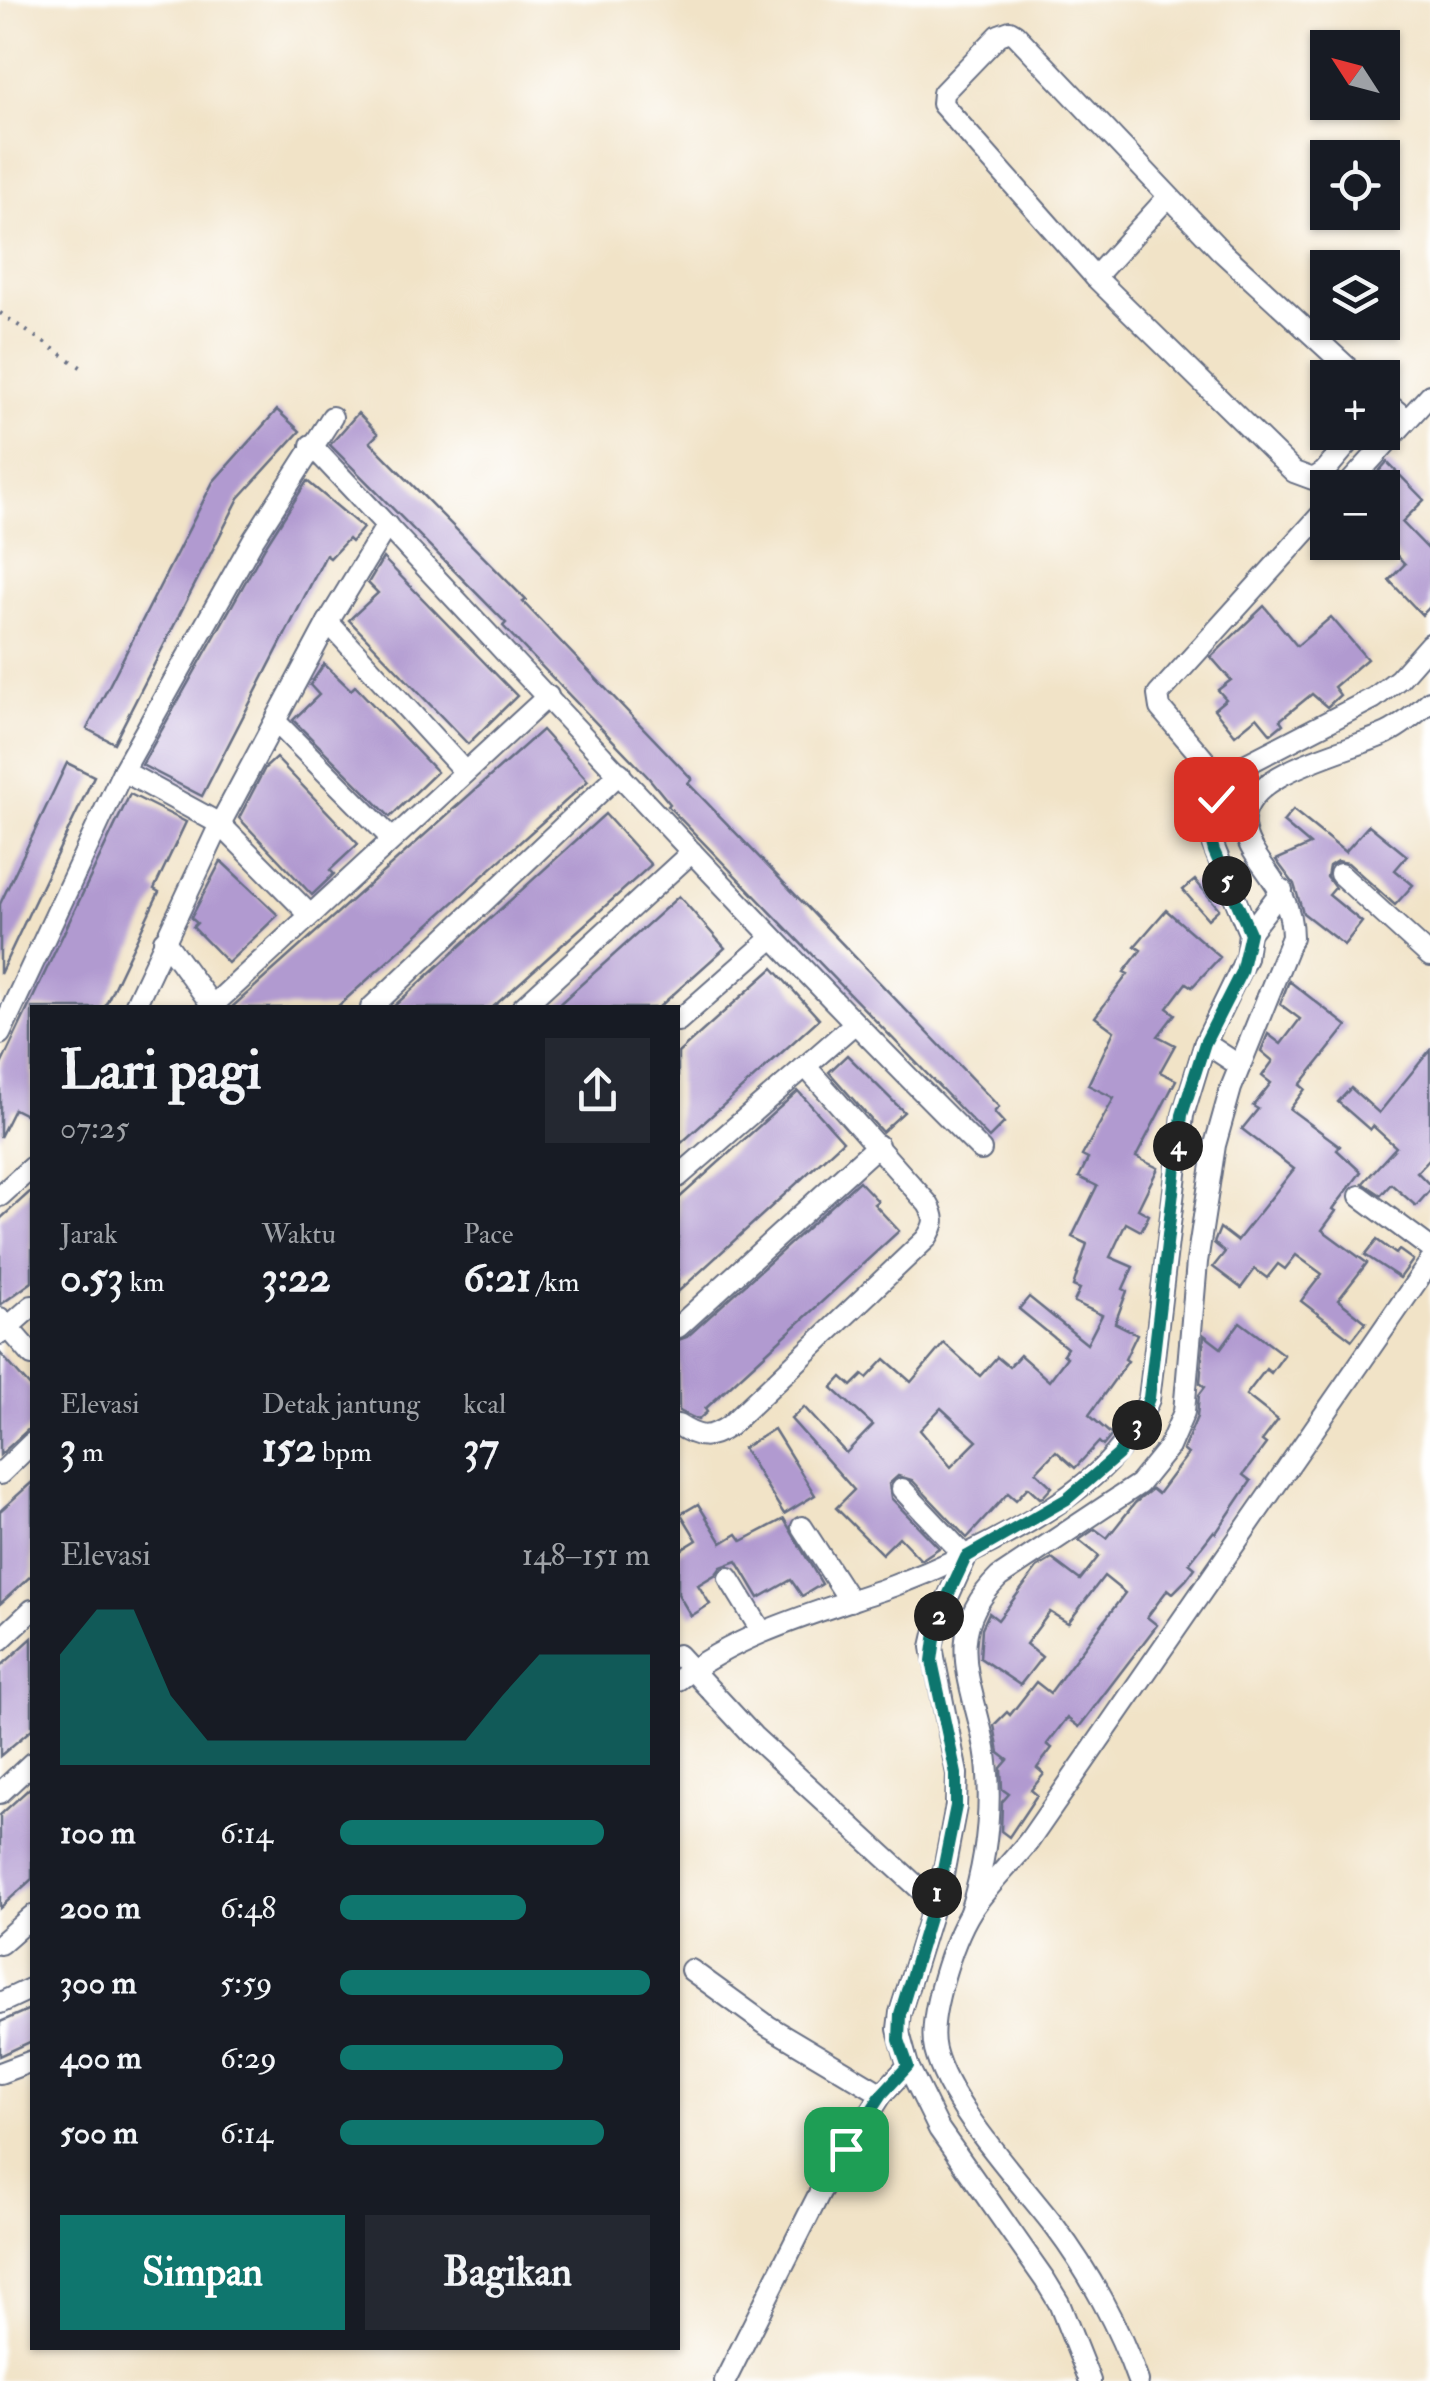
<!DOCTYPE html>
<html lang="id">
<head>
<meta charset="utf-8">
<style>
	:root { --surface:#171b24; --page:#242831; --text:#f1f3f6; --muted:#9ea1a6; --accent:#0f766e }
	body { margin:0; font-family:"IM FELL Double Pica",serif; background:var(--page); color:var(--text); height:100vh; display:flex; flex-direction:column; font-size:38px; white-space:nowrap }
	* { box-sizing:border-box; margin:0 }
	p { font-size:32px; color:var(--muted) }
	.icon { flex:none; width:55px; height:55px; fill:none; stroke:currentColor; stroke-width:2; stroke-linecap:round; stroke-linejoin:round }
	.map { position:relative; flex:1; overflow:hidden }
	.details { position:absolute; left:30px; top:1005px; width:650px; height:1345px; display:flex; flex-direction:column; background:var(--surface); border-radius:0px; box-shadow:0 2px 8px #0004 }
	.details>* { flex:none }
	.needle { width:65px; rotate:306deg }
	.tools { position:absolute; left:1310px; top:30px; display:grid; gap:20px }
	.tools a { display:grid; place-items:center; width:90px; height:90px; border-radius:0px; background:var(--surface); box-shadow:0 2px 8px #0004; font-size:50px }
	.pin { position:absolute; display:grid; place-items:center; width:85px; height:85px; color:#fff; margin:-42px; border-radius:20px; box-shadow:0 5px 15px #0006 }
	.km { position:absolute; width:50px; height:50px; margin:-25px; border-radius:50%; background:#222; color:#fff; font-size:28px; line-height:50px; text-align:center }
	.round { display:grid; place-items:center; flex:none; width:105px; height:105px; border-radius:0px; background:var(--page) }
	.headline { display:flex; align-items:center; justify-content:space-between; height:170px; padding:0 30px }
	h1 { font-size:55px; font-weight:800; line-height:75px }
	.figures { display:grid; grid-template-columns:repeat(3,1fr); gap:15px; height:170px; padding:10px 30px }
	.figures div { display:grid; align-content:center }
	.figures b { font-size:42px; font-weight:800 }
	.figures small { font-size:28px; font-weight:400 }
	.figures p { font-size:28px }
	.chart { height:280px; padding:20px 30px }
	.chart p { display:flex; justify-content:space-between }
	.chart svg { width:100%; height:180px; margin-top:10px; fill:var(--accent); opacity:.7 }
	.action { display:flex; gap:20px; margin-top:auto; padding:20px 30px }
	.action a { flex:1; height:115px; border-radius:0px; background:var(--accent); color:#fff; font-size:40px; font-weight:800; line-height:115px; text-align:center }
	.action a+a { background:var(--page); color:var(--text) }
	ul { padding:0 30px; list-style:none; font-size:32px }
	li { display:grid; grid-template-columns:160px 120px 1fr; align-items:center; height:75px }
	li i { height:25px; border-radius:12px; background:var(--accent) }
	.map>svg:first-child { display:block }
</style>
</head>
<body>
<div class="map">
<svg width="1430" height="2381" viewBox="0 0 1430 2381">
	<rect width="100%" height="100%" fill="#fff"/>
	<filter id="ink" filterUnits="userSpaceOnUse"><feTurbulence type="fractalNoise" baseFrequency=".01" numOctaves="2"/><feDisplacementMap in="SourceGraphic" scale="20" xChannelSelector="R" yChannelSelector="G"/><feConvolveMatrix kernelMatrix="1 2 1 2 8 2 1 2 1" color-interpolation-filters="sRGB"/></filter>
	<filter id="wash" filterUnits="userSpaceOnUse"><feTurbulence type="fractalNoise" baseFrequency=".0048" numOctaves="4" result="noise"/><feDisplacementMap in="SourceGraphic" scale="40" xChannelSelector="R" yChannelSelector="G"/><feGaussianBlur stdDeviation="2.25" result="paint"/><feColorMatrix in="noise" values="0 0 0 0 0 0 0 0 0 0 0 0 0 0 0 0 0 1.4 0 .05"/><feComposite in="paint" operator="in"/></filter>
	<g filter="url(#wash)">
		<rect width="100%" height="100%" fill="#f1e3c7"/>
		<g id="blocks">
			<!-- building -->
			<g fill="#b19ad0" fill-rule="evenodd">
				<path d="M277 410 300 431 239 498 114 743 87 729 213 482Z"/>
				<path d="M358 413 378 434 370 442 526 600 523 602 692 779 688 783 999 1107 994 1112 1004 1123 989 1138 668 806 670 804 648 777 503 626 506 623 330 445Z"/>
				<path d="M1387 462 1424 500 1402 522 1430 551V607L1422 615 1389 580 1405 564 1382 540V533L1391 525 1382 517V488H1364Z"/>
				<path d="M307 481 363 528 351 542 348 539 330 558 326 555 202 796 142 765 265 547Z"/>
				<path d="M383 558 517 696 468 744 349 620 378 593 368 583Z"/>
				<path d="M1264 606 1297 646 1331 617 1367 659 1334 687 1340 695 1327 707 1312 694 1280 720 1283 724 1271 734 1257 717 1235 735 1214 709 1226 699 1218 690 1231 680 1211 657Z"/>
				<path d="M324 664 351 690 355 686 437 772 390 817 293 720 319 695 310 685Z"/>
				<path d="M542 730 588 781 336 1008H231Z"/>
				<path d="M276 758 358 844 330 870 334 874 312 895 239 818 265 768Z"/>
				<path d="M67 763 94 776 0 974V904Z"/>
				<path d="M130 794 186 822 154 889 159 892 104 1008H32V1118L14 1109 0 1137V1067Z"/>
				<path d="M1293 810 1345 852 1369 825 1407 856 1395 870 1413 885 1395 905 1348 863 1337 861 1329 866 1327 877 1335 888 1329 895 1362 922 1344 945 1303 913 1294 884 1276 860 1310 845 1283 822Z"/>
				<path d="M605 814 651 865 492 1008H392Z"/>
				<path d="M221 861 278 915 228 963 193 927 197 923 191 918Z"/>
				<path d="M1195 880 1219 909 1208 919 1183 890Z"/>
				<path d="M679 896 725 948 658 1008H555Z"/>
				<path d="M1166 910 1220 957 1192 987 1186 983 1167 1008 1175 1014 1158 1036 1175 1045 1160 1072 1176 1080 1136 1157 1158 1168 1138 1209 1149 1215 1141 1231 1126 1223 1110 1257 1133 1267 1123 1289 1127 1291 1115 1323 1137 1334 1125 1359 1128 1361 1089 1415 1112 1435 1103 1446 1099 1442 1075 1468 1056 1451 1036 1472 1052 1487 1043 1497 1040 1498 1028 1487 1016 1500 1008 1493 967 1538 912 1480 898 1476 889 1484 891 1498 939 1548 921 1560 899 1537 882 1554 836 1508 854 1490 791 1419 804 1407 846 1453 873 1425 832 1388 842 1377 852 1386 863 1375 867 1378 885 1359 911 1382 944 1343 980 1376 997 1357 1009 1367 1020 1355 1049 1381 1067 1357 1063 1354 1067 1348 1019 1309 1029 1297 1087 1344 1102 1315 1074 1302 1080 1289 1073 1286 1087 1244 1072 1237 1097 1186 1079 1177 1088 1159 1082 1156 1114 1098 1088 1085 1114 1031 1095 1017 1128 974 1124 972 1141 950 1135 946ZM941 1408 977 1441 951 1467 920 1430Z"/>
				<path d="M773 968 819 1019 678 1146V1053Z"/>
				<path d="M1289 981 1347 1026 1300 1085 1305 1089 1290 1109 1340 1146 1337 1150 1361 1172 1333 1209 1336 1211 1322 1230 1367 1263 1338 1300 1366 1322 1352 1340 1301 1301 1322 1274 1296 1255 1285 1269 1278 1264 1267 1278 1255 1269 1241 1288 1213 1267 1225 1252 1214 1243 1220 1228 1237 1241 1294 1169 1242 1129 1258 1109 1253 1106 1271 1083 1262 1076 1273 1061 1261 1051 1268 1034 1281 1044 1300 1019 1280 1004Z"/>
				<path d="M1430 1050V1158L1417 1172 1430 1185V1190L1416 1206 1391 1184 1381 1195 1363 1183 1396 1147 1373 1126 1370 1130 1338 1102 1351 1088 1379 1113Z"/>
				<path d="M847 1055 904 1112 882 1132 829 1072Z"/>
				<path d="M798 1091 843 1141 678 1292V1199Z"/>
				<path d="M859 1181 878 1201 874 1204 899 1231 705 1409 707 1412 698 1420 679 1411 678 1340 687 1337Z"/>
				<path d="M32 1190V1282L0 1305V1219Z"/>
				<path d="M1377 1240 1396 1254 1399 1250 1413 1260 1400 1278 1365 1255Z"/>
				<path d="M1240 1322 1284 1355 1271 1373 1266 1369 1246 1395 1278 1420 1262 1441 1266 1444 1243 1475 1251 1481 1216 1533 1214 1531 1189 1563 1195 1568 1186 1580 1173 1593 1168 1589 1147 1617 1157 1625 1079 1727 1067 1718 1047 1744 1052 1748 1037 1768 1044 1774 1031 1790 1037 1795 1009 1837 1001 1831 1002 1802 1009 1794 1002 1789 1001 1768 1008 1760 999 1753 994 1725 1007 1712 1010 1715 1036 1682 1050 1693 1125 1593 1104 1576 1068 1623 1050 1612 1026 1644 1042 1657 1020 1685 980 1658 982 1628 989 1613 998 1620 1037 1568 1052 1559 1080 1580 1099 1556 1079 1540 1095 1529 1107 1538 1135 1503 1152 1489 1158 1494 1188 1454 1183 1450 1197 1417 1199 1395 1205 1387 1200 1383 1204 1335 1221 1348Z"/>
				<path d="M0 1353 32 1389V1426L0 1455Z"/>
				<path d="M774 1429 815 1495 784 1514 743 1448Z"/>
				<path d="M32 1482V1575L0 1604V1511Z"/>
				<path d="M698 1504 722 1543 737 1534 742 1541 784 1519 822 1584 802 1596 791 1580 759 1598 737 1561 721 1567 716 1574 698 1585 710 1604 691 1616 678 1594V1552L697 1540 681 1514Z"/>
				<path d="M32 1638V1729L0 1756V1667Z"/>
				<path d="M32 1786V1879L0 1908V1815Z"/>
				<path d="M32 2008V2041L0 2056V2022Z"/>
			</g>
		</g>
	</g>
	<g filter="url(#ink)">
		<use href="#blocks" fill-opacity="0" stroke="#666e83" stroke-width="2.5"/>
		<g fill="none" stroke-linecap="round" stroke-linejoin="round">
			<!-- minor casing -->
			<g stroke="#666e83" stroke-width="24">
				<g id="minor">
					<path d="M1095 277 1168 197"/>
					<path d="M1382 399 1405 418"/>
					<path d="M1358 432 1324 472 1313 479 1294 472 1095 277 942 104 943 93 999 35 1010 31 1015 34 1221 251 1359 378"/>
					<path d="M311 445C534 681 751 922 981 1150"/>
					<path d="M1345 488 1430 395"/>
					<path d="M328 622 465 772"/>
					<path d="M276 722 392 839"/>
					<path d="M123 771 220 824 310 915"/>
					<path d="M1224 783 1160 708 1158 695 1328 507"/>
					<path d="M1340 874 1430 956"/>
					<path d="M1249 933 1282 890"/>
					<path d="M164 940 214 1008"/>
					<path d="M134 1008 220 824 328 622 387 525"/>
					<path d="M210 1008 548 696"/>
					<path d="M371 1008 620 773"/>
					<path d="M522 1008 692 852"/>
					<path d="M678 1021 771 939"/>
					<path d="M0 1034 123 771 253 540 332 417"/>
					<path d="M1205 1043 1240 1066"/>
					<path d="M678 1177 854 1024"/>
					<path d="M0 1196 32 1167"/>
					<path d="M1360 1196 1430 1248"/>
					<path d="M0 1318 32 1355"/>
					<path d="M678 1327 878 1145"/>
					<path d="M0 1334 32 1306"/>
					<path d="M678 1425C698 1438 708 1440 729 1426L926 1239C935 1225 937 1219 928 1204L806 1067"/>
					<path d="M0 1474 32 1443"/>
					<path d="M902 1489 966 1557"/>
					<path d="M802 1527 850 1601"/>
					<path d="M966 1557 939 1617 932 1647 957 1774 956 1806 943 1875 900 2013 898 2029 908 2066 939 2129 1045 2280 1059 2303 1090 2381"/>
					<path d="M729 1578 762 1632"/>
					<path d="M0 1640 32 1610"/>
					<path d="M678 1655 753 1736 934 1902"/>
					<path d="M678 1680C741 1632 819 1612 893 1586 941 1568 985 1547 1030 1521 1082 1490 1126 1456 1149 1399L1183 1115 1205 1043 1246 958 1249 933 1211 840 1216 799 1224 783 1237 769 1374 698 1399 679 1430 644"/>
					<path d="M0 1793 32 1763"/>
					<path d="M970 1912C984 1868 991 1820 988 1774 984 1698 933 1641 999 1577L1139 1484 1169 1447 1184 1412 1197 1262 1215 1145 1231 1088 1292 937C1292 882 1247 862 1244 825 1240 772 1351 751 1387 733 1403 725 1417 713 1430 701"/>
					<path d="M0 1944 32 1916"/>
					<path d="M691 1970 768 2026 882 2094"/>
					<path d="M0 2003 32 1988"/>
					<path d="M0 2073 32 2061"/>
					<path d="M725 2381 820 2192 882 2094 908 2066"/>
					<path d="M1138 2381C1119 2327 1089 2272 1055 2227 1019 2180 949 2106 935 2050 927 2017 953 1940 971 1911 987 1886 1011 1864 1029 1841L1430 1262"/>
				</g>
			</g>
			<!-- path -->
			<path stroke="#666e83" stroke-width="4" stroke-dasharray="2.5 8" stroke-linecap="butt" d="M0 313 85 370"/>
			<!-- minor -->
			<use href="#minor" stroke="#fff" stroke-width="20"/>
		</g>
	</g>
	<g fill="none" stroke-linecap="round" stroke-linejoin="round" filter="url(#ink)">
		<!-- route casing -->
		<g stroke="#fff" stroke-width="20">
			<path id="route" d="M846 2149 882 2094 908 2066 899 2040 900 2014 942 1875 956 1806V1774L932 1661 938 1617 966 1557 1067 1499 1118 1455 1140 1421 1149 1398 1182 1115 1205 1043 1241 972 1250 933 1214 851 1211 840 1216 799"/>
		</g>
		<!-- route -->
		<use href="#route" stroke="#0f766e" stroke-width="12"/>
	</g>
</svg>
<div class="tools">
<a><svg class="needle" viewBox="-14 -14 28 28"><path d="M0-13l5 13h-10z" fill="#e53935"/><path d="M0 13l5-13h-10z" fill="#9ea1a6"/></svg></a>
<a><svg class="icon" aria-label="locate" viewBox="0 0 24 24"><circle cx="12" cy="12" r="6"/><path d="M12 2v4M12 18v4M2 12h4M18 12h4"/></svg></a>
<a><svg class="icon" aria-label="layers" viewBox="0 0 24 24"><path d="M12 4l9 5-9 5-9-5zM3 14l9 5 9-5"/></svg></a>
<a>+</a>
<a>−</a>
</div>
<div class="pin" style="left:846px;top:2149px;background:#1e9e55"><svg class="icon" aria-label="arrive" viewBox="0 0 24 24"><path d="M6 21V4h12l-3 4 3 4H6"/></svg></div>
<div class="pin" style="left:1216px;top:799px;background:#d93025"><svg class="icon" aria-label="check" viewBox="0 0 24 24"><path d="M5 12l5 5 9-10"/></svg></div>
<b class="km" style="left:937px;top:1893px">1</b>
<b class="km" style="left:939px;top:1616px">2</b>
<b class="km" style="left:1137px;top:1425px">3</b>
<b class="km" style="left:1178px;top:1146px">4</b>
<b class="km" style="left:1227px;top:881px">5</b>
<section class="details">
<div class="headline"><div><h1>Lari pagi</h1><p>07:25</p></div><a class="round"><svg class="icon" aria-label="share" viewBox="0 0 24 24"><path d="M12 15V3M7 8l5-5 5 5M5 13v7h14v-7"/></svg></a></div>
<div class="figures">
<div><p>Jarak</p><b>0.53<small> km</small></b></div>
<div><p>Waktu</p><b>3:22</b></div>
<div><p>Pace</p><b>6:21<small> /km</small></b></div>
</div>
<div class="figures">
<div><p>Elevasi</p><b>3<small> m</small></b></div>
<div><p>Detak jantung</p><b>152<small> bpm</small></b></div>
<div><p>kcal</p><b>37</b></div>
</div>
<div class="chart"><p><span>Elevasi</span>148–151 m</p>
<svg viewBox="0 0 160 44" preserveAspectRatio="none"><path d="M0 44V17L10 6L20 6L30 27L40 38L50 38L60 38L70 38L80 38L90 38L100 38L110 38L120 27L130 17L140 17L150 17L160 17V44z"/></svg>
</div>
<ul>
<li><b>100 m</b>6:14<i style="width:85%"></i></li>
<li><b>200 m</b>6:48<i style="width:60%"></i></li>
<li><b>300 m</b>5:59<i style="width:100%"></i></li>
<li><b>400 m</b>6:29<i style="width:72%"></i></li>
<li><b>500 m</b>6:14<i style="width:85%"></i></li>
</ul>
<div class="action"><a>Simpan</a><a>Bagikan</a></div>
</section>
</div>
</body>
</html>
